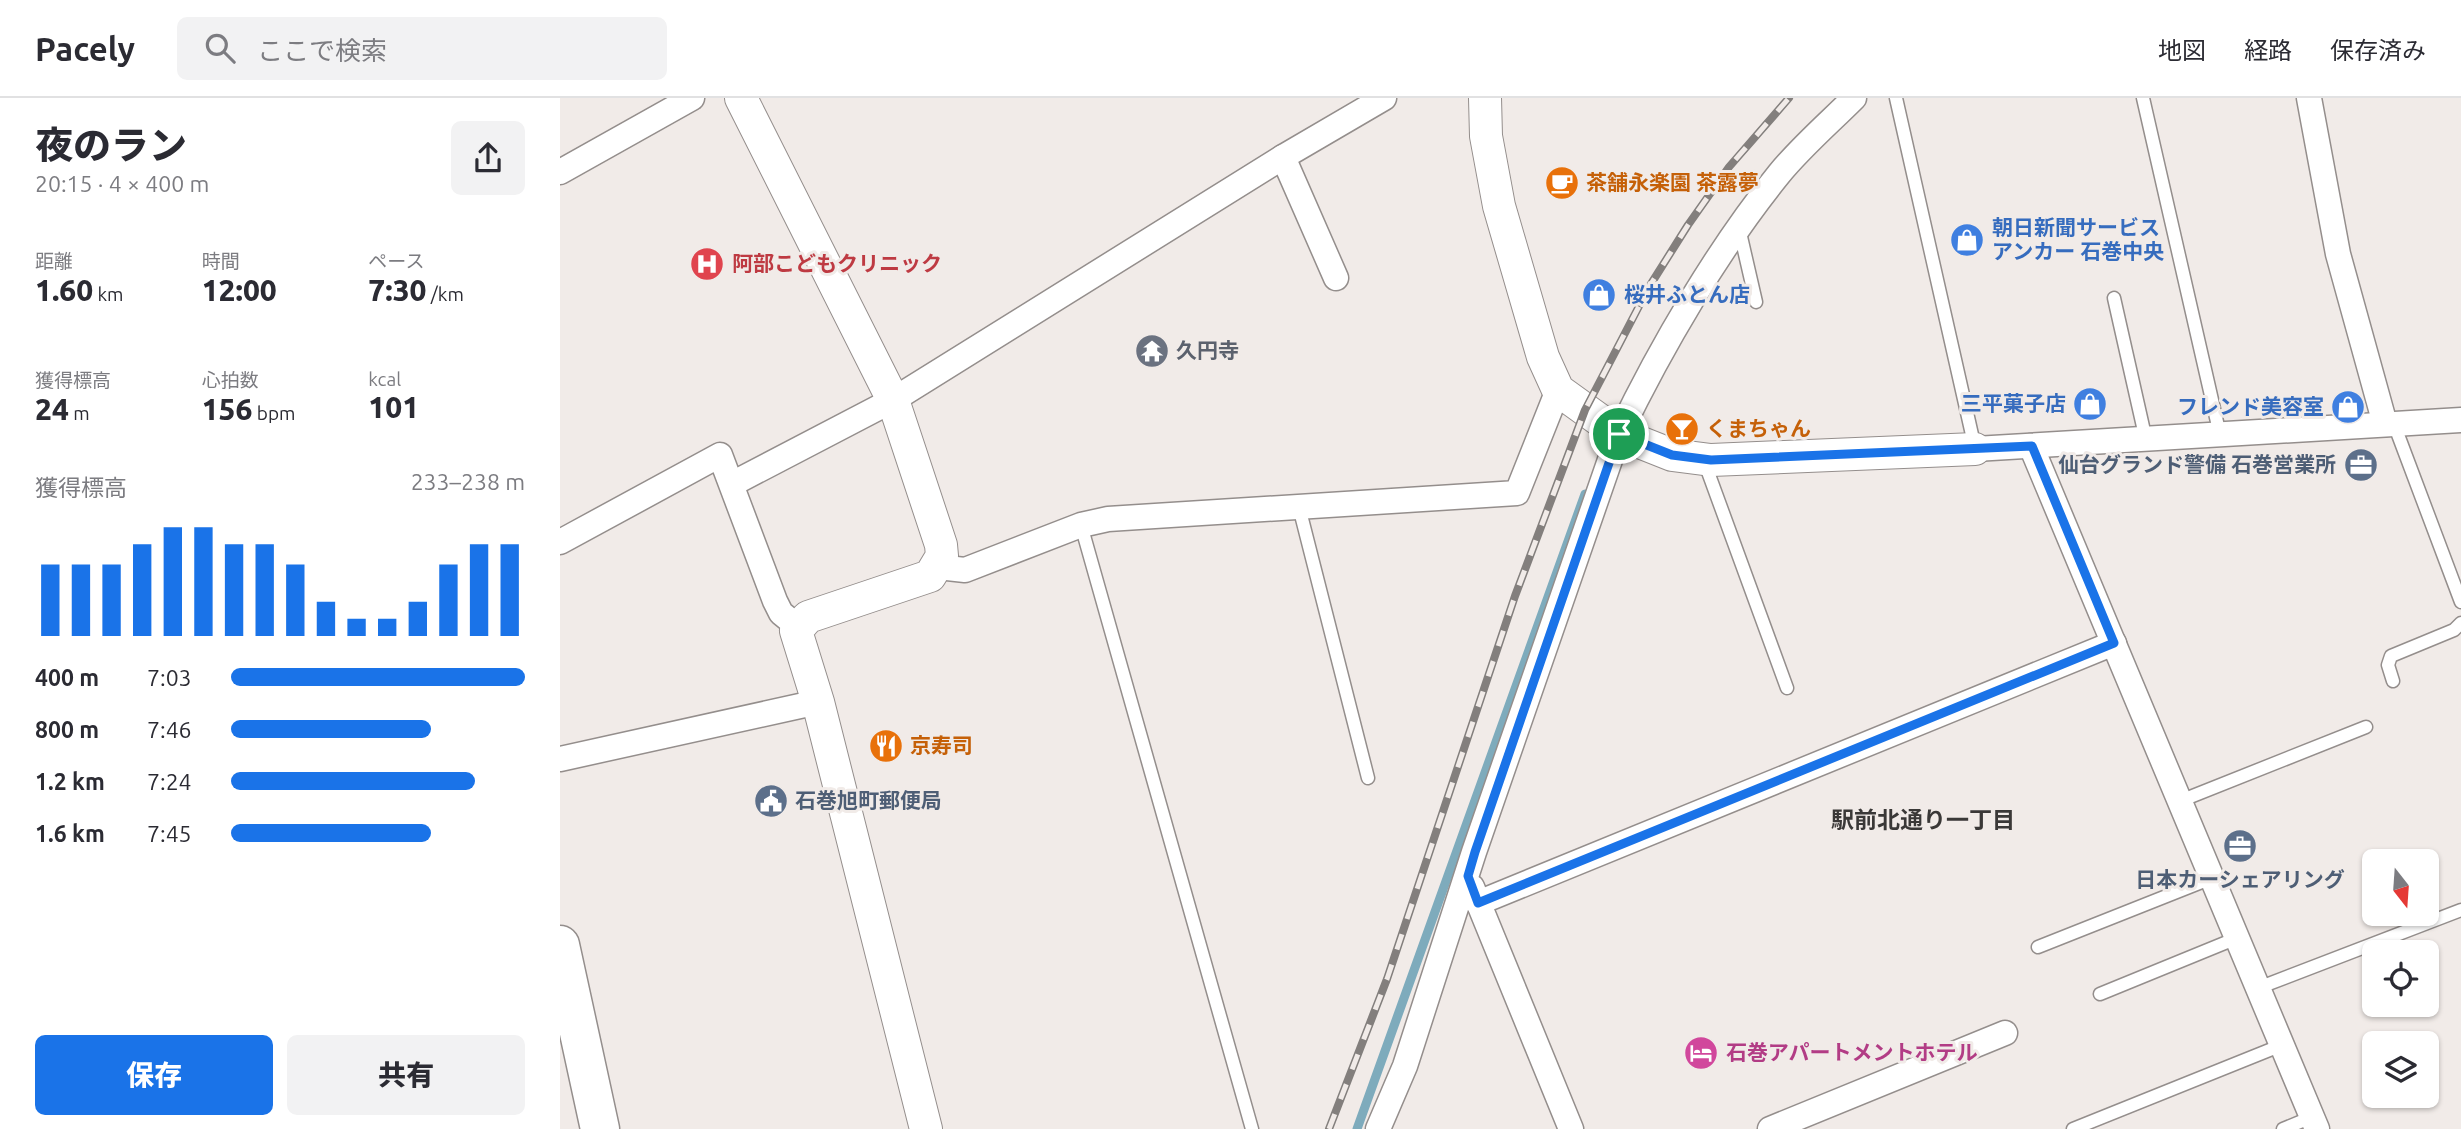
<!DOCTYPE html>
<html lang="ja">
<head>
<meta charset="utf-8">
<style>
	:root { --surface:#fff; --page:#f2f2f3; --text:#2b2b33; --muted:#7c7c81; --line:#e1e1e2; --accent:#1a73e8 }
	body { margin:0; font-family:Ubuntu,"Noto Sans JP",sans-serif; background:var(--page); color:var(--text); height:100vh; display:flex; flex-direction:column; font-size:26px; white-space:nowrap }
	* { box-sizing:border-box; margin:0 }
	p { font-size:23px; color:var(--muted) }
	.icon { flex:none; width:38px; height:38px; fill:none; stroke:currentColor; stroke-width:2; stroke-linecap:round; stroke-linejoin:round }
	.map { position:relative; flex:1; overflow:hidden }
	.side { display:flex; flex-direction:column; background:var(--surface); width:560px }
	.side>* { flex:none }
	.needle { width:46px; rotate:163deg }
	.tools { position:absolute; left:1802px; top:751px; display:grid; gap:14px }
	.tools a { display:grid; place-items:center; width:77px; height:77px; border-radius:10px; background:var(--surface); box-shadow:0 2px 5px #0004; font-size:35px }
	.pin { position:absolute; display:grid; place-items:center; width:60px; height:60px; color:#fff; margin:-30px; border:4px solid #fff; border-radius:50%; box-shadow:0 2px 7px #0007 }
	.round { display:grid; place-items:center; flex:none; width:74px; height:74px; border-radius:10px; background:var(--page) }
	.head { display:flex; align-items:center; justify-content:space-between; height:119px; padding:0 35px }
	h1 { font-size:38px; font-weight:800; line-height:52px }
	.stats { display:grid; grid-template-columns:repeat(3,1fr); gap:10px; height:119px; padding:7px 35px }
	.stats div { display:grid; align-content:center }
	.stats b { font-size:30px; font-weight:800 }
	.stats small { font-size:19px; font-weight:400 }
	.stats p { font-size:19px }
	.chart { height:196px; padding:14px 35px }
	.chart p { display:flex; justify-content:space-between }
	.chart svg { width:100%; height:126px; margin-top:7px; stroke:var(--accent); stroke-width:6 }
	.button { display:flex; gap:14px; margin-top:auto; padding:14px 35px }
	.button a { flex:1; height:80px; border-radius:10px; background:var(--accent); color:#fff; font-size:28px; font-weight:800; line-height:80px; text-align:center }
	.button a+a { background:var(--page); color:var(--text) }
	ul { padding:0 35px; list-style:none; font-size:23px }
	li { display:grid; grid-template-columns:112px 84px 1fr; align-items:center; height:52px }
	li i { height:18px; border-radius:9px; background:var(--accent) }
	header { display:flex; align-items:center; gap:42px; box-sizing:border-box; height:98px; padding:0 35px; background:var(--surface); border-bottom:2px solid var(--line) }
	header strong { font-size:33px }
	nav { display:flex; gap:38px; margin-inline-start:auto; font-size:24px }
	.search { width:490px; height:63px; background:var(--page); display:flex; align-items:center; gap:18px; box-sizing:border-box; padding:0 24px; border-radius:10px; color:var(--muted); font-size:26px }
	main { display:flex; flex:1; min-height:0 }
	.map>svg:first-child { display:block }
</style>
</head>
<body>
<header>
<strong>Pacely</strong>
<div class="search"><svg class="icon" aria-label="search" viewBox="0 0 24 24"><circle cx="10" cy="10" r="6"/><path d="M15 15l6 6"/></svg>ここで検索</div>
<nav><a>地図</a><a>経路</a><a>保存済み</a></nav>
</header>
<main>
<section class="side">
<div class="head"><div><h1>夜のラン</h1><p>20:15 · 4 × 400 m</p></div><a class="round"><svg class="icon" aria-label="share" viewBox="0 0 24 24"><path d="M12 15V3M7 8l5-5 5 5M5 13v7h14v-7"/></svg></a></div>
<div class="stats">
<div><p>距離</p><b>1.60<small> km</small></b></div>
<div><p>時間</p><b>12:00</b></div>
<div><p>ペース</p><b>7:30<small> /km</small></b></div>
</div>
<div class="stats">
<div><p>獲得標高</p><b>24<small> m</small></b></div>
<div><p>心拍数</p><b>156<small> bpm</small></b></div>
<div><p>kcal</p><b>101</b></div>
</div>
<div class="chart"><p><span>獲得標高</span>233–238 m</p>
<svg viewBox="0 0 160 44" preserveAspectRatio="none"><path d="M5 44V19M15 44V19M25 44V19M35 44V12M45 44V6M55 44V6M65 44V12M75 44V12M85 44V19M95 44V32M105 44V38M115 44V38M125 44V32M135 44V19M145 44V12M155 44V12"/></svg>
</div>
<ul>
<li><b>400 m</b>7:03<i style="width:100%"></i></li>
<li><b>800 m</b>7:46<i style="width:68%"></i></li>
<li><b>1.2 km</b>7:24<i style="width:83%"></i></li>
<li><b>1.6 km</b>7:45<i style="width:68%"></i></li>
</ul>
<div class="button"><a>保存</a><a>共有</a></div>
</section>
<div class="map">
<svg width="1901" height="1031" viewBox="0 0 1901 1031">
	<rect width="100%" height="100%" fill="#f1ebe8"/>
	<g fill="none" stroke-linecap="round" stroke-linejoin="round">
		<!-- stream -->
		<path stroke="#7eabbc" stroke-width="9" d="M797 1031 1025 396"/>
		<!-- service casing -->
		<g stroke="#948e8c" stroke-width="15">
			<g id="service">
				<path d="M1336 0 1415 350"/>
				<path d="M1583 0 1660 337"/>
				<path d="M1179 130 1196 204"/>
				<path d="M1554 200 1586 342"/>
				<path d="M1834 326 1901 504"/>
				<path d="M1144 363 1227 590"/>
				<path d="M739 409 808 680"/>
				<path d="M521 427 692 1031"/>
				<path d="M1833 583 1828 567 1831 558 1894 532 1901 525"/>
				<path d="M1620 703 1806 629"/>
				<path d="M1478 849 1652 780"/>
				<path d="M1698 890 1901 812"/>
				<path d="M1540 896 1677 840"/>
				<path d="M1513 1031 1722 947"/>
				<path d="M1723 1031 1752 1019"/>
			</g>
		</g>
		<!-- minor casing -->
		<g stroke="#948e8c" stroke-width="27">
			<g id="minor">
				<path d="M1749 0 1778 156 1825 326"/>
				<path d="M723 59 776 180"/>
				<path d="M0 74 132 0"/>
				<path d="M1471 348 1757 1031"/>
				<path d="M1415 351 1901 322"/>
				<path d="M172 386 333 302 723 59 824 0"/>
				<path d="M0 444 160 357 215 503 221 515 237 528"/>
				<path d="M378 469 405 472 521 427 548 421 957 395 998 292"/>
				<path d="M0 661 258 604"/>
				<path d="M912 789 1011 1031"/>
				<path d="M918 805 1554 545"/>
				<path d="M818 1031 845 968 914 754 1059 336C1101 249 1158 151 1219 76 1241 49 1269 25 1294 0"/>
				<path d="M1210 1031 1445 935"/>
			</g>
		</g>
		<!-- tertiary casing -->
		<g stroke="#948e8c" stroke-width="34">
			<g id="tertiary">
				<path d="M181 0 333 302 381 447 382 458 370 478 248 519 236 533 258 604 366 1031"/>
				<path d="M925 0 926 38 939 108 983 259 998 292 1059 336 1112 357 1151 362 1415 351"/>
			</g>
		</g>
		<!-- primary casing -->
		<g stroke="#948e8c" stroke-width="41">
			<path id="primary" d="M0 847 40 1031"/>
		</g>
		<!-- service -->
		<use href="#service" stroke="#fff" stroke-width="12"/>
		<!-- minor -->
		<use href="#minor" stroke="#fff" stroke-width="24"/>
		<!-- tertiary -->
		<use href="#tertiary" stroke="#fff" stroke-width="32"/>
		<!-- primary -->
		<use href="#primary" stroke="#fff" stroke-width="38"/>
		<!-- rail casing -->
		<g stroke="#837f7d" stroke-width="8">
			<path id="rail" d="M769 1031 827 881 955 498 1025 312 1089 189 1128 127 1169 69 1229 0"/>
		</g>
		<!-- rail -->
		<use href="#rail" stroke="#f1ebe8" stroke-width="5" stroke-dasharray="16" stroke-linecap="butt"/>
	</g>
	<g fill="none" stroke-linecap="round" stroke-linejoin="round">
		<!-- route casing -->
		<g stroke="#fff" stroke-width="14">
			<path id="route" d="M1059 336 1112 357 1151 362 1472 348 1554 545 918 805 908 778 915 754Z"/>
		</g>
		<!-- route -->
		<use href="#route" stroke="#1a73e8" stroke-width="9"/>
	</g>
	<!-- icons -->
	<defs>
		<g id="cafe-disc" transform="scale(1.75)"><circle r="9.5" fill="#e8710a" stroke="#f1ebe8"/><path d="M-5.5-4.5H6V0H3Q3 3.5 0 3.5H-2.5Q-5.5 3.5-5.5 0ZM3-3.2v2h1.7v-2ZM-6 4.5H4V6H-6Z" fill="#fff"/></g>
		<g id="shop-disc" transform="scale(1.75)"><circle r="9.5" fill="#3f7fe0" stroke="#f1ebe8"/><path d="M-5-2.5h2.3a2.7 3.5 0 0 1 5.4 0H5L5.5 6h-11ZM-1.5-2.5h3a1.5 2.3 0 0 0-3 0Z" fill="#fff"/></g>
		<g id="hospital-disc" transform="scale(1.75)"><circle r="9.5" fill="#e0444e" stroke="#f1ebe8"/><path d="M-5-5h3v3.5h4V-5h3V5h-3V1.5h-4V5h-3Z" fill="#fff"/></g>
		<g id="temple-disc" transform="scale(1.75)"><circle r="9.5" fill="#6b7280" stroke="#f1ebe8"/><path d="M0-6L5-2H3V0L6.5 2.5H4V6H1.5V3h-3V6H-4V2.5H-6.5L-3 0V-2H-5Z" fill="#fff"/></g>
		<g id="bar-disc" transform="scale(1.75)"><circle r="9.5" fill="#e8710a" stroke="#f1ebe8"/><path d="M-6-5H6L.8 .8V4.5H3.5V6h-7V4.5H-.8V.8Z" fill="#fff"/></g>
		<g id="office-disc" transform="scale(1.75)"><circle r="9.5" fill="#5c6f8a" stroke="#f1ebe8"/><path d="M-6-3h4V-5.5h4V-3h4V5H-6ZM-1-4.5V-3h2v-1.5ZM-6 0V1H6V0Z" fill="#fff"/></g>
		<g id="restaurant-disc" transform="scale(1.75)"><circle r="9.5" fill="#e8710a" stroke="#f1ebe8"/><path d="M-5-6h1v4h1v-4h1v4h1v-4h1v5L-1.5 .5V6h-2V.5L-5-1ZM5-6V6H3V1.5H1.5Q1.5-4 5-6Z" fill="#fff"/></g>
		<g id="civic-disc" transform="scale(1.75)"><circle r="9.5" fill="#5c6f8a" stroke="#f1ebe8"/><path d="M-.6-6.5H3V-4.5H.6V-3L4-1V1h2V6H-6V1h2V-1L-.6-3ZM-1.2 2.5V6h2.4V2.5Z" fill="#fff"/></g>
		<g id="hotel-disc" transform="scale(1.75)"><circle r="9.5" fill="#d1479c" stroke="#f1ebe8"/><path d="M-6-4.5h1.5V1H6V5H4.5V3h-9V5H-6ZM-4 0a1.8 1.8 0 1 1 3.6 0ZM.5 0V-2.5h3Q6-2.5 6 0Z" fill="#fff"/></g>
	</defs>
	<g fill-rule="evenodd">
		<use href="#cafe-disc" x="1002" y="85"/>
		<use href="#shop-disc" x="1407" y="142"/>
		<use href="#hospital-disc" x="147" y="166"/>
		<use href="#shop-disc" x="1039" y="197"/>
		<use href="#temple-disc" x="592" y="253"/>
		<use href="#shop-disc" x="1530" y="306"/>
		<use href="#shop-disc" x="1788" y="309"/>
		<use href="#bar-disc" x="1122" y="331"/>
		<use href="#office-disc" x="1801" y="367"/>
		<use href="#restaurant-disc" x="326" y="648"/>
		<use href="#civic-disc" x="211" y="703"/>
		<use href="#office-disc" x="1680" y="748"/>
		<use href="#hotel-disc" x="1141" y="955"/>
	</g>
	<g text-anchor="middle" stroke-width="6" stroke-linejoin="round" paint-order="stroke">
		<!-- food labels -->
		<g font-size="21" font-weight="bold" fill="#c56008" stroke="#f1ebe8" text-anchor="start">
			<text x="1026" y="92">茶舗永楽園 茶露夢</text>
			<text x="1146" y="338">くまちゃん</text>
			<text x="350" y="655">京寿司</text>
		</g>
		<!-- shop labels -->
		<g font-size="21" font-weight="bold" fill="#366cbe" stroke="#f1ebe8" text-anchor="start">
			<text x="1432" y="137">朝日新聞サービス<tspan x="1432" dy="24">アンカー 石巻中央</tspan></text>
			<text x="1064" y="204">桜井ふとん店</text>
			<text x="1506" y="313" text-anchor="end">三平菓子店</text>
			<text x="1764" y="316" text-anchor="end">フレンド美容室</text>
		</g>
		<!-- health labels -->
		<g font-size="21" font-weight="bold" fill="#be3a42" stroke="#f1ebe8" text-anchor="start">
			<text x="172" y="173">阿部こどもクリニック</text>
		</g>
		<!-- worship labels -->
		<g font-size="21" font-weight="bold" fill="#5b616d" stroke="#f1ebe8" text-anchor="start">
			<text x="616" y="260">久円寺</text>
		</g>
		<!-- service labels -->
		<g font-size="21" font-weight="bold" fill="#4e5e75" stroke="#f1ebe8" text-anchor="end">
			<text x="1776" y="374">仙台グランド警備 石巻営業所</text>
			<text x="235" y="710" text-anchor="start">石巻旭町郵便局</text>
			<text x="1680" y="789" text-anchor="middle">日本カーシェアリング</text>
		</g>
		<!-- hotel labels -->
		<g font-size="21" font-weight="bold" fill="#b23c85" stroke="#f1ebe8" text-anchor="start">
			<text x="1166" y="962">石巻アパートメントホテル</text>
		</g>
		<!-- neighbourhood labels -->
		<g font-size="23" font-weight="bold" fill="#3a3837" stroke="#f1ebe8">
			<text x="1363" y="730">駅前北通り一丁目</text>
		</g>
	</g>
</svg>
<div class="tools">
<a><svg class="needle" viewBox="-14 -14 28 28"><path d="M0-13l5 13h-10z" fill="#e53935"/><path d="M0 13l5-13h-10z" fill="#7c7c81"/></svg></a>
<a><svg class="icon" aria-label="locate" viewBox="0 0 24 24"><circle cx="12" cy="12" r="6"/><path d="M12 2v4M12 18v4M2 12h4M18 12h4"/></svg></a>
<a><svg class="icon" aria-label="layers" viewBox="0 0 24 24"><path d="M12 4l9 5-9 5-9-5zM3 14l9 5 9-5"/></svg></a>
</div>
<div class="pin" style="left:1059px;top:336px;background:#1e9e55"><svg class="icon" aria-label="arrive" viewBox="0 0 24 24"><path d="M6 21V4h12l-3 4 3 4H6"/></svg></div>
</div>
</main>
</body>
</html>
